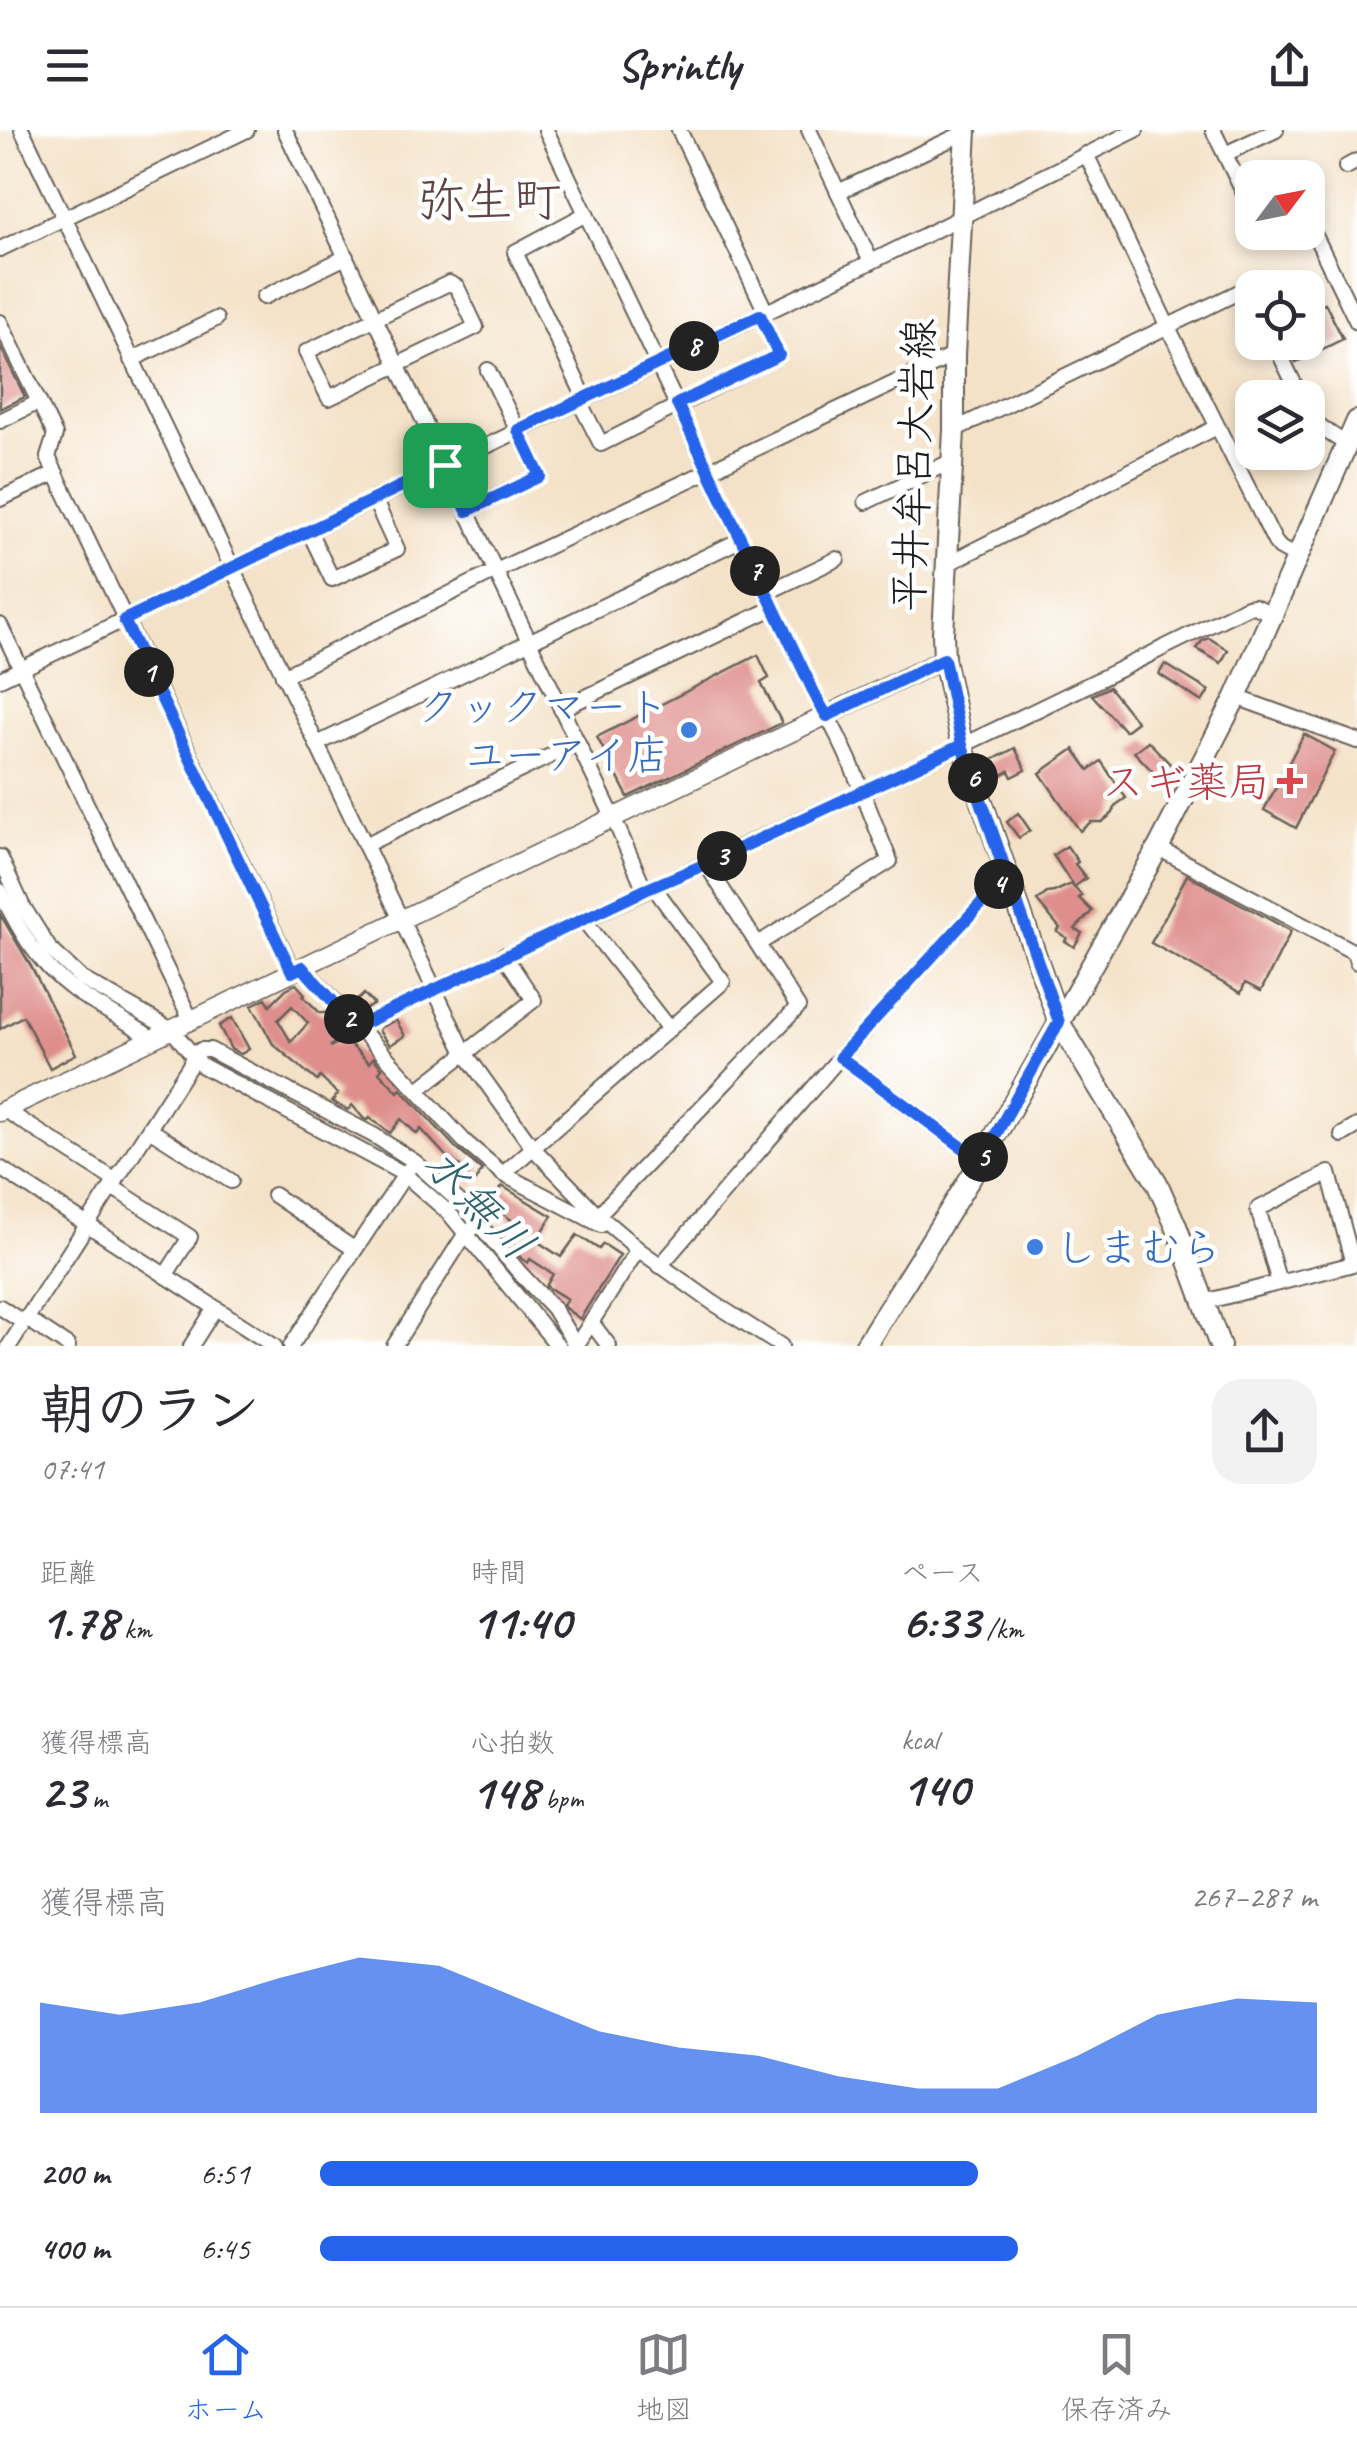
<!DOCTYPE html>
<html lang="ja">
<head>
<meta charset="utf-8">
<style>
	:root { --surface:#fff; --page:#f2f2f3; --text:#2b2b33; --muted:#7c7c81; --line:#e1e1e2; --accent:#2563eb }
	body { margin:0; font-family:Caveat,"Klee One",sans-serif; background:var(--page); color:var(--text); height:100vh; display:flex; flex-direction:column; font-size:38px; white-space:nowrap }
	* { box-sizing:border-box; margin:0 }
	p { font-size:32px; color:var(--muted) }
	.icon { flex:none; width:55px; height:55px; fill:none; stroke:currentColor; stroke-width:2; stroke-linecap:round; stroke-linejoin:round }
	.map { position:relative; height:1216px; overflow:hidden }
	.sheet { display:flex; flex-direction:column; background:var(--surface); flex:1 }
	.sheet>* { flex:none }
	.needle { width:65px; rotate:58deg }
	.controls { position:absolute; left:1235px; top:30px; display:grid; gap:20px }
	.controls a { display:grid; place-items:center; width:90px; height:90px; border-radius:20px; background:var(--surface); box-shadow:0 5px 15px #0003; font-size:50px }
	.pin { position:absolute; display:grid; place-items:center; width:85px; height:85px; color:#fff; margin:-42px; border-radius:20px; box-shadow:0 5px 15px #0006 }
	.km { position:absolute; width:50px; height:50px; margin:-25px; border-radius:50%; background:#222; color:#fff; font-size:28px; line-height:50px; text-align:center }
	.round { display:grid; place-items:center; flex:none; width:105px; height:105px; border-radius:30px; background:var(--page) }
	.head { display:flex; align-items:center; justify-content:space-between; height:170px; padding:0 40px }
	h1 { font-size:55px; font-weight:700; line-height:75px }
	.metrics { display:grid; grid-template-columns:repeat(3,1fr); gap:15px; height:170px; padding:10px 40px }
	.metrics div { display:grid; align-content:center }
	.metrics b { font-size:50px; font-weight:700 }
	.metrics small { font-size:28px; font-weight:400 }
	.metrics p { font-size:28px }
	.chart { height:280px; padding:20px 40px }
	.chart p { display:flex; justify-content:space-between }
	.chart svg { width:100%; height:180px; margin-top:10px; fill:var(--accent); opacity:.7 }
	ul { padding:0 40px; list-style:none; font-size:32px }
	li { display:grid; grid-template-columns:160px 120px 1fr; align-items:center; height:75px }
	li i { height:25px; border-radius:12px; background:var(--accent) }
	header { display:flex; justify-content:space-between; align-items:center; height:130px; padding:0 40px; background:var(--surface); font-size:45px; font-weight:700 }
	.menu { display:flex; justify-content:space-around; align-items:center; height:140px; border-top:2px solid var(--line); background:var(--surface); font-size:28px; color:var(--muted) }
	.menu a { display:grid; justify-items:center; gap:5px }
	.menu .selected { color:var(--accent) }
	.map>svg:first-child { display:block }
</style>
</head>
<body>
<header><svg class="icon" aria-label="menu" viewBox="0 0 24 24"><path d="M4 6h16M4 12h16M4 18h16"/></svg>Sprintly<svg class="icon" aria-label="share" viewBox="0 0 24 24"><path d="M12 15V3M7 8l5-5 5 5M5 13v7h14v-7"/></svg></header>
<div class="map">
<svg width="1357" height="1216" viewBox="0 0 1357 1216">
	<rect width="100%" height="100%" fill="#fff"/>
	<filter id="ink" filterUnits="userSpaceOnUse"><feTurbulence type="fractalNoise" baseFrequency=".01" numOctaves="2"/><feDisplacementMap in="SourceGraphic" scale="20" xChannelSelector="R" yChannelSelector="G"/><feConvolveMatrix kernelMatrix="1 2 1 2 8 2 1 2 1" color-interpolation-filters="sRGB"/></filter>
	<filter id="wash" filterUnits="userSpaceOnUse"><feTurbulence type="fractalNoise" baseFrequency=".0048" numOctaves="4" result="noise"/><feDisplacementMap in="SourceGraphic" scale="40" xChannelSelector="R" yChannelSelector="G"/><feGaussianBlur stdDeviation="2.25" result="paint"/><feColorMatrix in="noise" values="0 0 0 0 0 0 0 0 0 0 0 0 0 0 0 0 0 1.4 0 .05"/><feComposite in="paint" operator="in"/></filter>
	<g filter="url(#wash)">
		<rect width="100%" height="100%" fill="#f4e2c8"/>
		<g fill="none" stroke-linecap="round" stroke-linejoin="round">
			<!-- stream -->
			<g stroke="#3fa8c0" stroke-width="4">
				<path d="M0 748 5 759"/>
				<path d="M202 927 336 994 405 1036"/>
				<path d="M460 1086 481 1109 566 1212"/>
			</g>
		</g>
		<g id="blocks">
			<!-- building -->
			<g fill="#de8f8d" fill-rule="evenodd">
				<path d="M1325 173 1343 209 1296 232 1286 212H1308V181Z"/>
				<path d="M0 216 25 267 0 279Z"/>
				<path d="M1209 508 1228 520 1221 533 1197 519 1202 511Z"/>
				<path d="M758 525 769 548 761 553 782 593 628 667 597 607Z"/>
				<path d="M1165 534 1209 561 1202 572 1159 544Z"/>
				<path d="M1109 557 1137 592 1125 601 1092 565Z"/>
				<path d="M1304 604 1335 621 1296 698 1264 680Z"/>
				<path d="M1148 611 1173 637 1161 650 1134 622Z"/>
				<path d="M1015 618 1026 640 1012 647 1009 641 995 649 987 633Z"/>
				<path d="M1074 619 1089 640 1101 631 1126 668 1116 675 1113 683 1107 688 1102 692H1091L1080 701 1040 643Z"/>
				<path d="M1018 683 1030 700 1019 708 1007 692Z"/>
				<path d="M1067 716 1078 732 1075 734 1086 748 1074 757 1053 725Z"/>
				<path d="M1187 745 1291 801 1261 861 1245 853 1241 863 1151 813Z"/>
				<path d="M1071 754 1082 766 1079 768 1092 781 1075 799 1082 803 1074 817 1065 811 1067 808 1057 802 1060 798 1037 771 1047 763 1054 762Z"/>
				<path d="M0 784 31 836 76 924 50 938 23 886 0 899Z"/>
				<path d="M296 854 305 864 303 866 320 883H326L344 903 330 917 345 909 369 933 373 928 382 938 379 942 398 962 401 959 457 1019 482 1040 473 1054 464 1048 468 1042 446 1026 421 999 417 1004 401 989 390 1003 370 988 368 990 364 989 352 975 348 980 335 973 332 971 338 964 320 947 317 951 273 914 252 875 266 868 270 875 286 859ZM292 876 308 893 291 912 278 890Z"/>
				<path d="M364 864 374 874 360 883 352 875Z"/>
				<path d="M232 888 249 919 241 924 231 919 219 896Z"/>
				<path d="M396 890 405 906 390 915 379 901 381 897Z"/>
				<path d="M502 1056 552 1086 537 1111 561 1127 577 1105 599 1119 603 1114 620 1125 580 1189 565 1178 563 1175 567 1169 546 1156 553 1144 530 1129 528 1133 522 1129 515 1121 518 1116 506 1107 514 1092 489 1073Z"/>
			</g>
		</g>
	</g>
	<g filter="url(#ink)">
		<use href="#blocks" fill-opacity="0" stroke="#686158" stroke-width="2.5"/>
		<g fill="none" stroke-linecap="round" stroke-linejoin="round">
			<!-- minor casing -->
			<g stroke="#686158" stroke-width="18">
				<g id="minor">
					<path d="M22 0 465 923 533 1018 598 1085 638 1119 576 1216"/>
					<path d="M285 0 613 687 645 760"/>
					<path d="M546 0 818 571C850 621 867 677 890 731L758 814"/>
					<path d="M679 0 766 182"/>
					<path d="M809 0 871 132"/>
					<path d="M1213 0 1252 80"/>
					<path d="M1086 24 1167 195 1275 412 1280 418 1296 427"/>
					<path d="M1225 24 1276 0"/>
					<path d="M1346 37 1357 31"/>
					<path d="M838 62 966 2"/>
					<path d="M1308 91 1357 192"/>
					<path d="M1264 102H1266"/>
					<path d="M0 119 247 0"/>
					<path d="M449 153 457 157 476 197 329 268 306 222Z"/>
					<path d="M264 167 346 127"/>
					<path d="M0 192 55 305 48 327 293 841"/>
					<path d="M1274 212 1301 268"/>
					<path d="M131 230 216 189"/>
					<path d="M585 268 515 122 586 84"/>
					<path d="M579 271 601 314 779 225 760 185"/>
					<path d="M1308 280C1315 296 1332 305 1347 314"/>
					<path d="M0 291 39 272"/>
					<path d="M954 300 1247 158 1252 169"/>
					<path d="M0 369 56 343"/>
					<path d="M866 372 952 331"/>
					<path d="M467 381 540 346 488 240"/>
					<path d="M309 401 332 449 397 419 374 369"/>
					<path d="M945 435 1217 297"/>
					<path d="M766 463 837 429"/>
					<path d="M0 495 191 890"/>
					<path d="M283 546 496 441 954 225"/>
					<path d="M0 549 871 132 1136 0"/>
					<path d="M1236 567 1357 611"/>
					<path d="M561 579 773 478"/>
					<path d="M317 614 740 410"/>
					<path d="M365 715 577 613"/>
					<path d="M1158 718 1354 822 1357 832"/>
					<path d="M0 727 22 775 49 818 82 849 172 900 201 935 404 1044 449 1083 558 1216"/>
					<path d="M0 761C20 801 37 833 74 860 99 878 128 891 153 909"/>
					<path d="M583 789 669 899"/>
					<path d="M303 837 465 1012 503 1044 601 1095"/>
					<path d="M356 897C556 800 759 709 961 616 1057 571 1152 523 1247 477L1254 476 1273 484"/>
					<path d="M193 925 201 920H210L375 1006 415 1032 464 1076 519 1142 553 1178 576 1216"/>
					<path d="M840 927 981 1031"/>
					<path d="M418 960 534 870 504 825"/>
					<path d="M5 980 116 1051"/>
					<path d="M149 999 231 1051"/>
					<path d="M1342 1005 1357 996"/>
					<path d="M0 1038 274 1216"/>
					<path d="M503 1044 723 852 653 756"/>
					<path d="M112 1057 190 1107 165 1146"/>
					<path d="M274 1065 354 1119"/>
					<path d="M593 1090 798 877 706 734"/>
					<path d="M632 1115 712 1172 781 1216"/>
					<path d="M660 1136 840 927 1006 746"/>
					<path d="M1279 1153 1258 1079 1329 1043 1353 1134"/>
					<path d="M1204 1172 1357 1133"/>
					<path d="M0 1177 24 1193"/>
					<path d="M27 1189 68 1216"/>
					<path d="M591 1192 609 1216"/>
					<path d="M9 1216 190 935 193 925"/>
					<path d="M191 1216 215 1178"/>
					<path d="M291 1216 408 1040"/>
					<path d="M394 1216 466 1103 471 1100"/>
				</g>
			</g>
			<!-- tertiary casing -->
			<g stroke="#686158" stroke-width="21">
				<path id="tertiary" d="M0 982 944 529"/>
			</g>
			<!-- secondary casing -->
			<g stroke="#686158" stroke-width="24">
				<g id="secondary">
					<path d="M966 0 954 225V300L943 504 944 529 962 615 1059 892 1157 1053 1176 1096 1220 1216"/>
					<path d="M865 1216 981 1031 1158 718 1236 567 1357 291"/>
				</g>
			</g>
			<!-- minor -->
			<use href="#minor" stroke="#fff" stroke-width="14"/>
			<!-- tertiary -->
			<use href="#tertiary" stroke="#fff" stroke-width="18"/>
			<!-- secondary -->
			<use href="#secondary" stroke="#fff" stroke-width="20"/>
		</g>
	</g>
	<g fill="none" stroke-linecap="round" stroke-linejoin="round" filter="url(#ink)">
		<!-- route casing -->
		<g stroke="#fff" stroke-width="20">
			<path id="route" d="M445 335 124 490 292 842 302 837 356 897 645 760 706 734 962 615 1006 746 840 927 981 1031 1059 892 962 615 944 529 827 586 818 571 677 274 779 225 760 185 518 300 540 346 467 381 445 335"/>
		</g>
		<!-- route -->
		<use href="#route" stroke="#2563eb" stroke-width="12"/>
	</g>
	<!-- markers -->
	<g fill="#3f7fe0" stroke="#fff" stroke-width="4">
		<circle cx="689" cy="600" r="10"/>
		<circle cx="1035" cy="1117" r="10"/>
	</g>
	<path fill="#e0444e" stroke="#fff" stroke-width="4" d="M1285 636h10v10h10v10h-10v10h-10v-10h-10v-10h10z"/>
	<g text-anchor="middle" stroke-width="9" stroke-linejoin="round" paint-order="stroke">
		<!-- street labels -->
		<g font-size="42" fill="#1c1c1c" stroke="#fff">
			<text transform="translate(913 335) rotate(-88)" y="15">平井牟呂大岩線</text>
		</g>
		<!-- shop labels -->
		<g font-size="42" fill="#366cbe" stroke="#fff" text-anchor="end">
			<text x="669" y="591">クックマート<tspan x="669" dy="48">ユーアイ店</tspan></text>
			<text x="1055" y="1132" text-anchor="start">しまむら</text>
		</g>
		<!-- health labels -->
		<g font-size="42" fill="#be3a42" stroke="#fff" text-anchor="end">
			<text x="1270" y="666">スギ薬局</text>
		</g>
		<!-- water labels -->
		<g font-size="45" font-style="italic" fill="#2e626e" stroke="#fff">
			<text transform="translate(480 1073) rotate(46)" y="16">水無川</text>
		</g>
		<!-- quarter labels -->
		<g font-size="48" fill="#604444" stroke="#fff">
			<text x="489" y="86">弥生町</text>
		</g>
	</g>
</svg>
<div class="controls">
<a><svg class="needle" viewBox="-14 -14 28 28"><path d="M0-13l5 13h-10z" fill="#e53935"/><path d="M0 13l5-13h-10z" fill="#7c7c81"/></svg></a>
<a><svg class="icon" aria-label="locate" viewBox="0 0 24 24"><circle cx="12" cy="12" r="6"/><path d="M12 2v4M12 18v4M2 12h4M18 12h4"/></svg></a>
<a><svg class="icon" aria-label="layers" viewBox="0 0 24 24"><path d="M12 4l9 5-9 5-9-5zM3 14l9 5 9-5"/></svg></a>
</div>
<div class="pin" style="left:445px;top:335px;background:#1e9e55"><svg class="icon" aria-label="arrive" viewBox="0 0 24 24"><path d="M6 21V4h12l-3 4 3 4H6"/></svg></div>
<b class="km" style="left:149px;top:542px">1</b>
<b class="km" style="left:349px;top:889px">2</b>
<b class="km" style="left:722px;top:726px">3</b>
<b class="km" style="left:999px;top:754px">4</b>
<b class="km" style="left:983px;top:1027px">5</b>
<b class="km" style="left:973px;top:648px">6</b>
<b class="km" style="left:755px;top:441px">7</b>
<b class="km" style="left:694px;top:216px">8</b>
</div>
<section class="sheet">
<div class="head"><div><h1>朝のラン</h1><p>07:41</p></div><a class="round"><svg class="icon" aria-label="share" viewBox="0 0 24 24"><path d="M12 15V3M7 8l5-5 5 5M5 13v7h14v-7"/></svg></a></div>
<div class="metrics">
<div><p>距離</p><b>1.78<small> km</small></b></div>
<div><p>時間</p><b>11:40</b></div>
<div><p>ペース</p><b>6:33<small> /km</small></b></div>
</div>
<div class="metrics">
<div><p>獲得標高</p><b>23<small> m</small></b></div>
<div><p>心拍数</p><b>148<small> bpm</small></b></div>
<div><p>kcal</p><b>140</b></div>
</div>
<div class="chart"><p><span>獲得標高</span>267–287 m</p>
<svg viewBox="0 0 160 44" preserveAspectRatio="none"><path d="M0 44V17L10 20L20 17L30 11L40 6L50 8L60 16L70 24L80 28L90 30L100 35L110 38L120 38L130 30L140 20L150 16L160 17V44z"/></svg>
</div>
<ul>
<li><b>200 m</b>6:51<i style="width:66%"></i></li>
<li><b>400 m</b>6:45<i style="width:70%"></i></li>
</ul>
</section>
<nav class="menu">
<a class="selected"><svg class="icon" aria-label="home" viewBox="0 0 24 24"><path d="M3 11l9-7 9 7M6 9v11h12V9"/></svg>ホーム</a>
<a><svg class="icon" aria-label="map" viewBox="0 0 24 24"><path d="M3 6l6-2 6 2 6-2v14l-6 2-6-2-6 2zM9 4v14M15 6v14"/></svg>地図</a>
<a><svg class="icon" aria-label="saved" viewBox="0 0 24 24"><path d="M7 4h10v16l-5-4-5 4z"/></svg>保存済み</a>
</nav>
</body>
</html>
